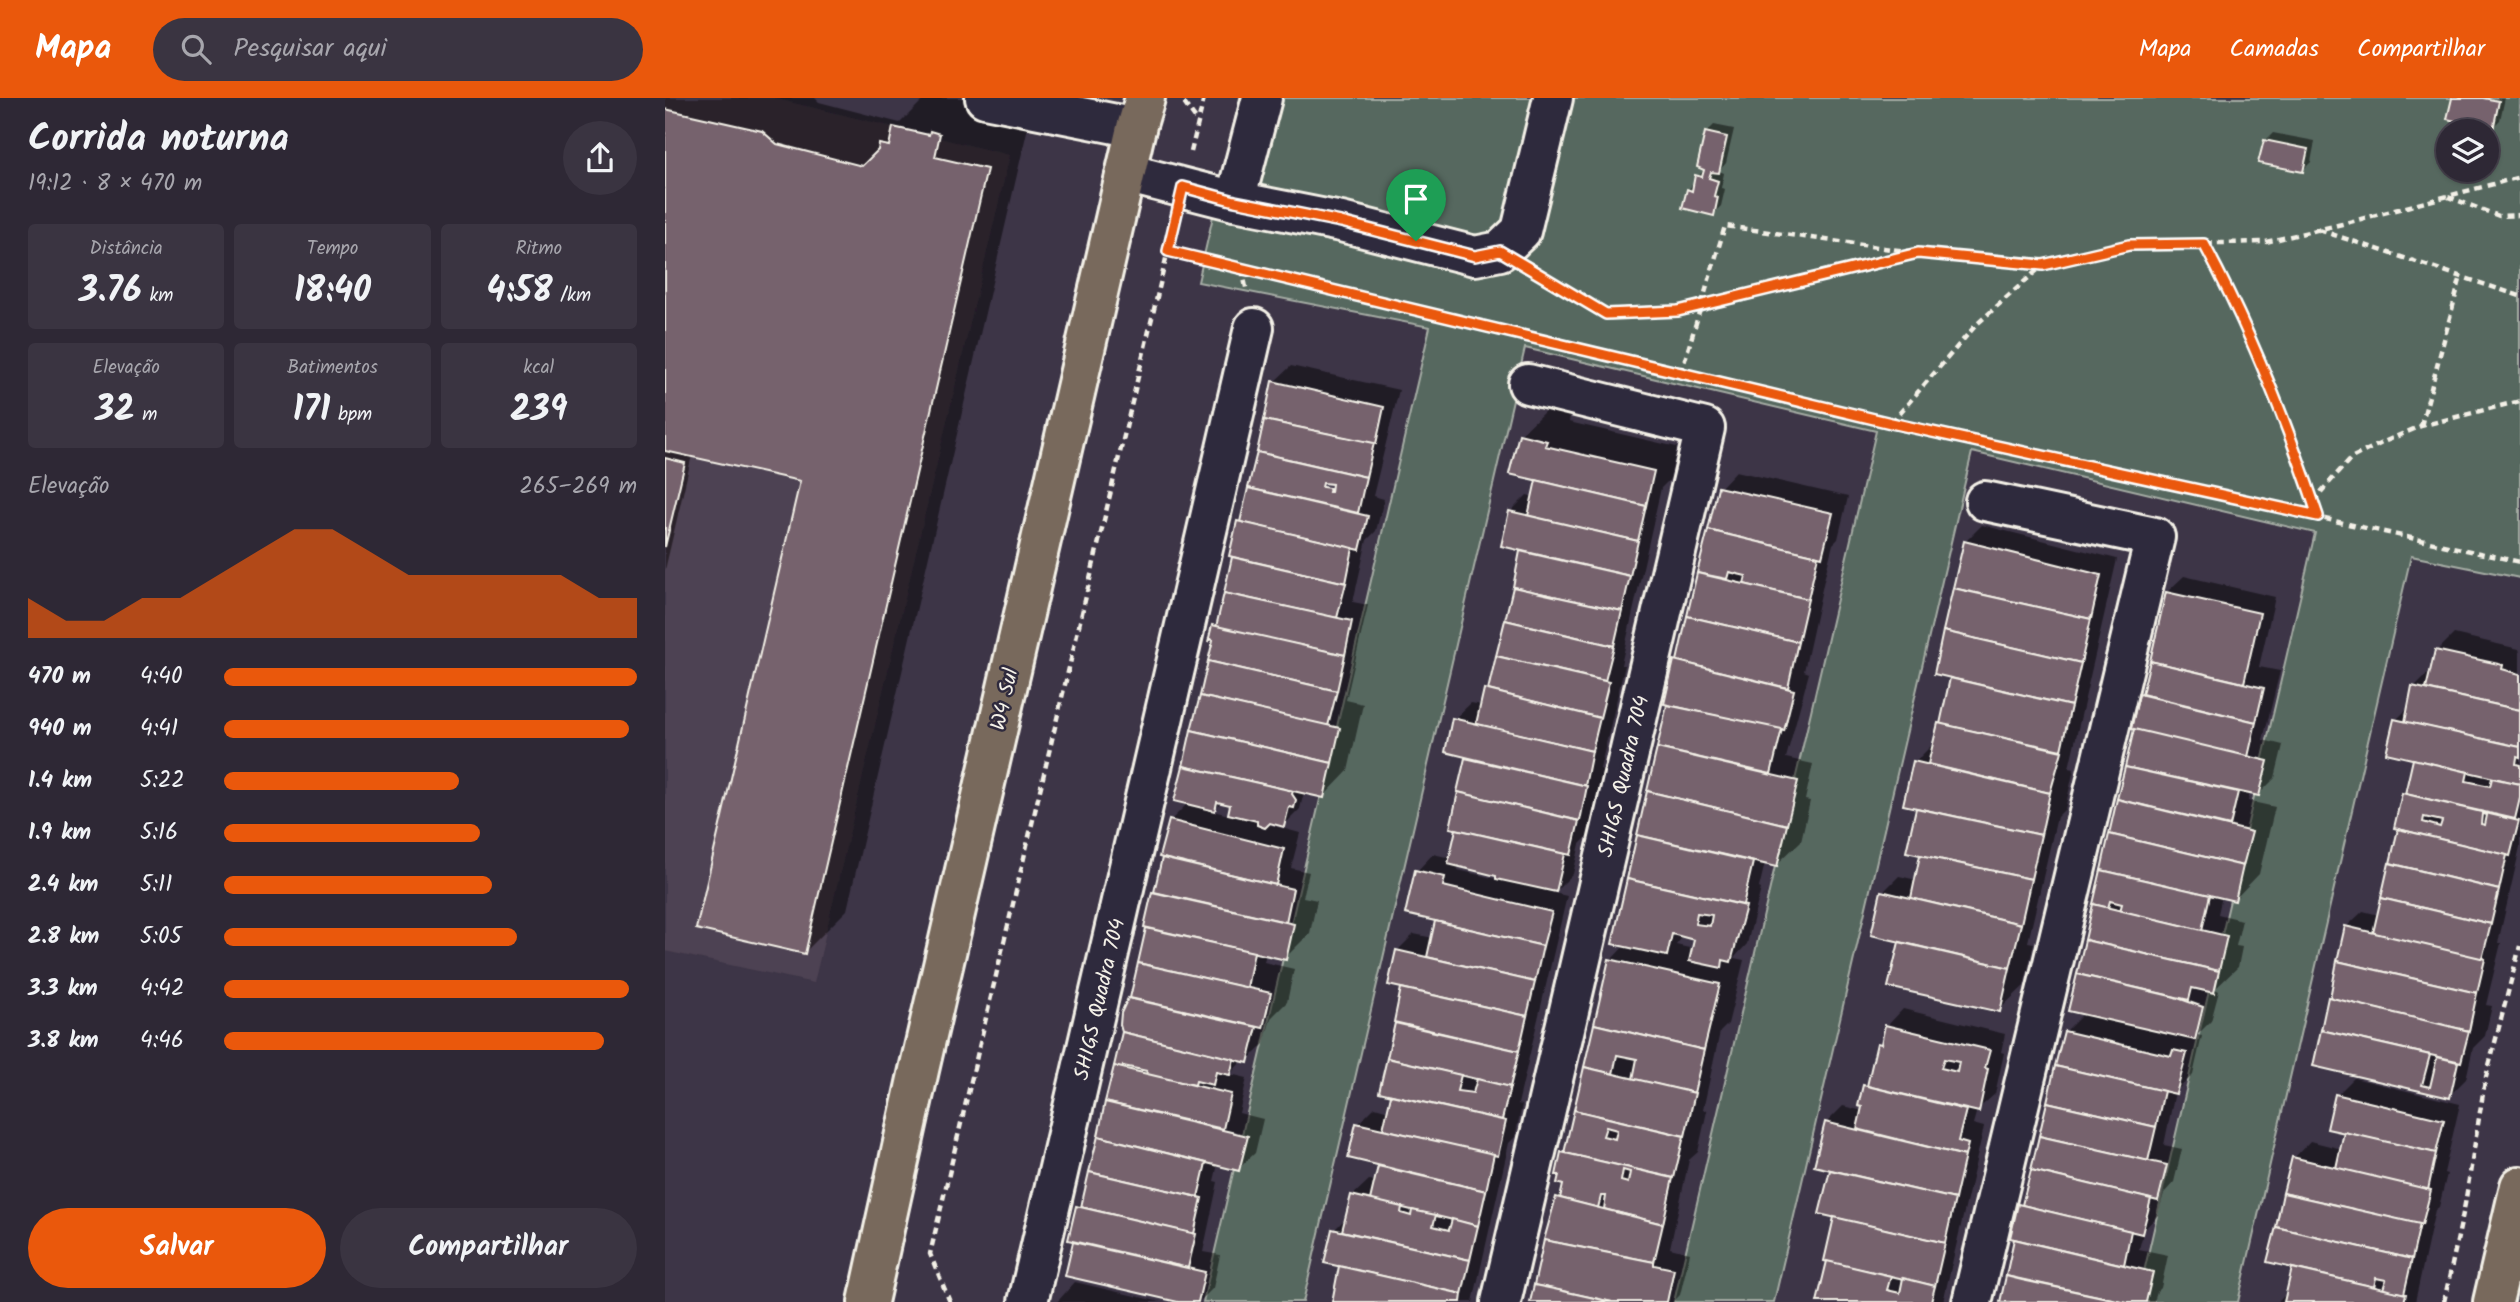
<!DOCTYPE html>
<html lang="pt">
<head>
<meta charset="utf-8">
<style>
	:root { --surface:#2e2835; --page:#3a3441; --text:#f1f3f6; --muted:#a7a6ad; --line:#494450; --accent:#ea580c }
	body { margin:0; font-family:Kalam,sans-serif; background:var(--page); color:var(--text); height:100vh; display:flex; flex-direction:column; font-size:26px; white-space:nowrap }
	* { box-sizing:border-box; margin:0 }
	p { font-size:23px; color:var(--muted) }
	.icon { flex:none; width:38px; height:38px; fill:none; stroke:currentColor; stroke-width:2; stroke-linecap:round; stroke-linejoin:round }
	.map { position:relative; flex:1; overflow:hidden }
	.sheet { display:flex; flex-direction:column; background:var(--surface); width:665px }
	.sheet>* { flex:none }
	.tools { position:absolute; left:1771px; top:21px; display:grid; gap:14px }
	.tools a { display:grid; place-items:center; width:63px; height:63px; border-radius:50%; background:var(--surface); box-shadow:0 2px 5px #0004,0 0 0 2px var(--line); font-size:35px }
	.pin { position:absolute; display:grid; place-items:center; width:60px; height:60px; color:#fff; margin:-72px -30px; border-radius:50% 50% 50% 0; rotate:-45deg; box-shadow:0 0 7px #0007 }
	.pin .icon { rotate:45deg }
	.round { display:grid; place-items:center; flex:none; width:74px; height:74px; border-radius:37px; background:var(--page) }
	.overview { display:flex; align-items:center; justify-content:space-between; height:119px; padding:0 28px }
	h1 { font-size:38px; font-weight:700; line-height:52px }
	.figures { display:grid; grid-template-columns:repeat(3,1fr); gap:10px; height:119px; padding:7px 28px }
	.figures div { display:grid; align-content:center; border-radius:7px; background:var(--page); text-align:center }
	.figures b { font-size:35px; font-weight:700 }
	.figures small { font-size:19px; font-weight:400 }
	.figures p { font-size:19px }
	.chart { height:196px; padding:14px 28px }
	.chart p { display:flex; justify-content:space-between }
	.chart svg { width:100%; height:126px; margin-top:7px; fill:var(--accent); opacity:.7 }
	.action { display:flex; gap:14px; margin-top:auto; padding:14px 28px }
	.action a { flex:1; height:80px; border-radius:42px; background:var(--accent); color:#fff; font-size:28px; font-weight:700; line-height:80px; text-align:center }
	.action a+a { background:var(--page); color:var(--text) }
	ul { padding:0 28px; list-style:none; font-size:23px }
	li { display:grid; grid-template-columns:112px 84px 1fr; align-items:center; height:52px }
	li i { height:18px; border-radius:9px; background:var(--accent) }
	header { display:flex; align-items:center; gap:42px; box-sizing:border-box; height:98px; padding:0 35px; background:var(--accent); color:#fff }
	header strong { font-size:33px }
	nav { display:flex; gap:38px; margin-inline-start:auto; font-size:24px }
	.search { width:490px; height:63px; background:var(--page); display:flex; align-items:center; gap:18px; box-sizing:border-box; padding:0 24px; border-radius:38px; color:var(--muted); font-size:26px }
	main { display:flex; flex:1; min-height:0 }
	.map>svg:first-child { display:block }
</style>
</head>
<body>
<header>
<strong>Mapa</strong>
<div class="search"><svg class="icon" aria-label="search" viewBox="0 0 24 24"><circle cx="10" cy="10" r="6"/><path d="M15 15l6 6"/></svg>Pesquisar aqui</div>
<nav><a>Mapa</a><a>Camadas</a><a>Compartilhar</a></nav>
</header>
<main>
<section class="sheet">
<div class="overview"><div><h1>Corrida noturna</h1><p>19:12 · 8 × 470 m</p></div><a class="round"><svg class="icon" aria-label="share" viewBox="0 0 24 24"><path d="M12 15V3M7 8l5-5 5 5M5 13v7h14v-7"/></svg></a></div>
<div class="figures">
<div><p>Distância</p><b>3.76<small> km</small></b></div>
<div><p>Tempo</p><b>18:40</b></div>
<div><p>Ritmo</p><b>4:58<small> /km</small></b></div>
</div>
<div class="figures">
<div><p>Elevação</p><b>32<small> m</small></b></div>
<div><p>Batimentos</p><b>171<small> bpm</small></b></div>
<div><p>kcal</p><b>239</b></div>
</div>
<div class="chart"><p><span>Elevação</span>265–269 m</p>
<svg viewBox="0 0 160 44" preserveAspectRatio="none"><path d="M0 44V30L10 38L20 38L30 30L40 30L50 22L60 14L70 6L80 6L90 14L100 22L110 22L120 22L130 22L140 22L150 30L160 30V44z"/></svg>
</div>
<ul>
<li><b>470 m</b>4:40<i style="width:100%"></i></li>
<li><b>940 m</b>4:41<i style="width:98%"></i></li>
<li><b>1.4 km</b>5:22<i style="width:57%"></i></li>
<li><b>1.9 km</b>5:16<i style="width:62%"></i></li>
<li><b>2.4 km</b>5:11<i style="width:65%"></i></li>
<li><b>2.8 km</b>5:05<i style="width:71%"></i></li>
<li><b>3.3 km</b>4:42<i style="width:98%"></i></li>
<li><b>3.8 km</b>4:46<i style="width:92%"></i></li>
</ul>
<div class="action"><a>Salvar</a><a>Compartilhar</a></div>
</section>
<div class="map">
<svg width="1855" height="1204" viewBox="0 0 1855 1204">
	<rect width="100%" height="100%" fill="#3d3547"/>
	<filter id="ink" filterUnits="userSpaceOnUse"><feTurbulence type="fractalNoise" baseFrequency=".0143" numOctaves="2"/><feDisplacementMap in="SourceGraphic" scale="14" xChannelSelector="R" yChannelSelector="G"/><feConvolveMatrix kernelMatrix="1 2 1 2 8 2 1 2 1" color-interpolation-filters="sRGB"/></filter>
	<g filter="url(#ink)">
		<!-- built -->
		<path fill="#4e4252" d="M0 0H108L345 57 149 885 0 853Z"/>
		<!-- green -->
		<path fill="#56675f" stroke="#a5aca4" stroke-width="2" fill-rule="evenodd" d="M575 0H1855V480L1746 458 1573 1204H1472L1650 435 1307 354 1109 1204H1009L1211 333 860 250 638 1204H538L765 229 533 184ZM1783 33H1822V72H1783Z"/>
		<!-- shadow -->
		<g fill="#0007" fill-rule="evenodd">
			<path d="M0 0H150L154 4 235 25 260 0H315L311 17 363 29 182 812 140 854 137 381 27 357 0 472Z"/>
			<path d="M1789 0H1840L1835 22 1827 30Z"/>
			<path d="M1049 27 1069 31 1061 65 1054 73 1059 75 1056 90 1060 91 1056 108 1048 116 1023 92 1040 70 1041 35Z"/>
			<path d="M1608 35 1650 43 1646 64 1638 72 1600 43Z"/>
			<path d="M626 268 734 292 708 398 719 401 711 433 702 442 688 504 703 507 681 602 698 606 683 673 659 698 642 694 638 698 635 711 619 727 605 723 602 726 635 735 626 770 644 774 638 799 652 802 645 835 620 860 601 855 599 864 629 871 622 904 606 920 599 946 582 963 578 962 565 976 582 980 574 1015 598 1021 590 1055 573 1071 553 1066 549 1083 553 1084 538 1154 555 1157 548 1190 534 1204H521L402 1177 410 1142 412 1108 420 1101 464 901 485 829 488 795 491 792 505 723 523 705 511 702 550 541 549 528 554 523 569 458 574 424 578 419 609 284ZM657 382 669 385 667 396H661L655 391ZM557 703 567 705 564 717 548 713Z"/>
			<path d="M880 313 905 318 904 324 1012 349 1005 381 996 390 956 567H960L935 671 938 672 922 739 915 746 908 776 889 795 902 798 853 1006 857 1007 850 1039 844 1045 808 1204H671L676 1167 669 1132 683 1118 687 1098 704 1082 711 1083 715 1066 693 1026 710 1009 724 1013 728 996 716 993 738 888 732 853 749 836 768 840 772 822 752 773 768 756 786 760 793 730 787 729 802 658 789 621 806 605 817 607 821 592 825 588 857 451 845 414 862 397 869 399 873 383 855 337ZM794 767 834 776 832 781 793 772Z"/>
			<path d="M1071 373 1183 399 1173 441 1168 446 1159 482 1139 573 1144 575 1121 660 1148 666 1140 702 1145 703 1136 743 1111 767 1100 765 1094 790 1096 791 1082 846 1069 860 1079 862 1063 926 1055 934 1038 1012 1042 1013 1033 1054 1024 1062 1005 1150 1025 1155 1015 1197 1008 1204H867L890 1101 898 1093V1055L901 1051 911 1013 913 1011 946 862 960 847 949 844 1004 605 1011 563 1015 559 1055 390ZM1019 837 1031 840 1029 851 1011 847Z"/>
			<path d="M1317 427 1452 461 1404 670 1409 671 1400 711 1392 719 1363 844 1369 845 1359 888 1334 912 1235 845 1237 842 1218 794 1234 778 1252 782 1258 756 1250 664 1271 643 1287 579 1271 575 1301 443Z"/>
			<path d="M1519 478 1610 499 1594 569 1615 573 1598 642 1618 647 1610 680 1594 696 1585 694 1583 703 1610 709 1594 776 1570 801 1557 798 1553 816 1577 822 1571 848 1577 849 1573 869 1550 891 1554 893 1546 923 1532 937 1537 938 1528 977 1510 994 1499 1047 1517 1051 1509 1084 1499 1095 1493 1117 1479 1132 1474 1151 1503 1157 1496 1190 1492 1194 1489 1204H1337L1351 1140 1354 1107 1361 1101 1400 934 1419 915 1405 912 1471 630 1476 597 1480 593 1502 494Z"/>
			<path d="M1789 536 1854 551 1855 555V750L1833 845H1836L1821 907 1827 908 1820 938 1808 950 1801 981 1784 998 1650 966 1681 829 1698 813 1714 817 1737 730 1739 696 1743 692 1750 660 1731 622 1745 608 1749 589 1766 572 1772 553Z"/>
			<path d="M1238 911 1340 936 1336 954 1339 955 1330 996 1312 1012 1308 1026 1319 1029 1278 1204H1154L1171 1118 1157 1115 1167 1071 1161 1025 1178 1008 1198 1013 1199 988 1205 982 1214 946 1219 941 1222 928Z"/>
			<path d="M1689 980 1795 1006 1779 1075 1782 1076 1774 1109 1770 1112 1750 1204H1613L1624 1193 1629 1168V1060L1645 1043 1677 1051 1681 1033 1672 997Z"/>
			<path d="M410 1184 496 1204H392Z"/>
		</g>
		<!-- building -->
		<g fill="#76626d" stroke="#f4f1e8" stroke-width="2" fill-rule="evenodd">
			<path d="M1787 0H1818L1834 3 1828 32 1782 21Z"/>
			<path d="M0 11 97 33 112 46 197 68 213 52 214 46 224 48 228 29 264 37 265 33 275 36 270 59 322 71 140 856 31 831 135 383 0 353Z"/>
			<path d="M1040 34 1062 39 1054 75 1046 74 1044 80 1053 83 1049 98 1053 99 1049 118 1017 110 1022 91 1027 93 1030 77 1037 79 1039 72 1032 69Z"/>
			<path d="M1599 42 1643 51 1638 74 1593 65Z"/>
			<path d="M607 283 719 309 711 346 599 322Z"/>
			<path d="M599 322 709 345 701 379 592 354Z"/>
			<path d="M854 336 882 343 880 348 989 373 981 408 844 376Z"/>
			<path d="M592 354 701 379 693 415 583 390ZM658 385 667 386 666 394H664L665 390 657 389Z"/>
			<path d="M0 360 20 365 0 449Z"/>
			<path d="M871 382 981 408 973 443 863 418Z"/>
			<path d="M1053 389 1168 415 1157 459 1043 432Z"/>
			<path d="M583 390 703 418 695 452 575 424Z"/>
			<path d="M844 413 973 443 965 478 836 448Z"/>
			<path d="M572 423 688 450 681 485 564 458Z"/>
			<path d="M1043 432 1153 458 1143 501 1079 486 1081 478 1064 474 1062 481 1032 475Z"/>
			<path d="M1299 443 1436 477 1426 521 1288 490Z"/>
			<path d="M855 453 965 478 957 513 848 489Z"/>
			<path d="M567 459 681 485 672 520 559 495Z"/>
			<path d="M1032 475 1143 501 1133 544 1022 518Z"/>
			<path d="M848 489 957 513 949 548 840 522Z"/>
			<path d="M1288 490 1426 521 1416 565 1278 533Z"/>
			<path d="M1501 494 1595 515 1579 585 1485 563Z"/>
			<path d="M559 495 687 523 680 557 551 529Z"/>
			<path d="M1022 518 1133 544 1123 590 1012 563Z"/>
			<path d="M840 522 949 548 940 583 831 558Z"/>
			<path d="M547 527 680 557 672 593 543 563 548 542 545 541 543 544Z"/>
			<path d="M1278 533 1416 565 1406 608 1269 576Z"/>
			<path d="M1770 552 1838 567 1837 571 1855 576V612L1761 591Z"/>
			<path d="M831 558 944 584 935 620 823 592Z"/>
			<path d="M1009 562 1129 592 1119 633 999 606Z"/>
			<path d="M543 563 672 593 663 628 535 598Z"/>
			<path d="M1485 563 1599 590 1591 624 1477 596Z"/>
			<path d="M1285 580 1406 608 1396 652 1275 626Z"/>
			<path d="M1747 588 1855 612V649L1740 624Z"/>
			<path d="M819 591 935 620 927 653 811 626Z"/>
			<path d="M1474 596 1591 624 1583 659 1466 631Z"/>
			<path d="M535 598 675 630 667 665 526 632Z"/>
			<path d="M1002 607 1117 631 1106 676 992 650Z"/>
			<path d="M787 620 927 653 920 688 780 654Z"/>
			<path d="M1729 621 1855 649V660L1852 659 1851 666 1855 667V686L1721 655Z"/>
			<path d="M1273 625 1397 653 1385 695 1263 666Z"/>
			<path d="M1469 631 1603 663 1594 698 1460 669Z"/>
			<path d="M526 632 667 665 659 700 518 668Z"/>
			<path d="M992 650 1133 683 1122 727 982 693Z"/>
			<path d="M800 660 922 688 915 723 792 694Z"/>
			<path d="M1748 661 1803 674 1801 683 1825 688 1827 680 1855 686V700L1850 721 1740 696Z"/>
			<path d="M1248 663 1385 695 1376 737 1238 707Z"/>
			<path d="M518 668 628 693 627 696 631 702 629 710 624 709 619 729 605 725 600 730 592 727V723L563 716 565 707 552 704 550 713 509 703Z"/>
			<path d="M1460 669 1573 694 1565 728 1452 701Z"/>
			<path d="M982 693 1122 727 1112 769 972 737Z"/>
			<path d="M793 694 914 723 906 757 785 730Z"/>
			<path d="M1737 695 1854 723 1845 758 1729 730ZM1817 716 1822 717 1820 727 1816 726ZM1759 719 1777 723 1775 729 1758 724Z"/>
			<path d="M1452 701 1587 734 1578 768 1444 736Z"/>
			<path d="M1251 710 1376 737 1366 781 1241 754Z"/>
			<path d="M504 722 619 751 611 787 494 759Z"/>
			<path d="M791 731 900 756 891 794 831 781V778L783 766Z"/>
			<path d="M1733 731 1842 757 1834 792 1725 765Z"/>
			<path d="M1444 736 1578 768 1570 803 1436 772Z"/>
			<path d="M972 737 1088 764 1078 807 962 781Z"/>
			<path d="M1255 757 1366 781 1356 826 1246 800Z"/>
			<path d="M497 760 628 791 621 824 489 794Z"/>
			<path d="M1724 765 1834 792 1826 826 1716 800Z"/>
			<path d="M750 772 780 779 778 788 887 814 878 848 740 816Z"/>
			<path d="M1436 772 1545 797 1537 832 1455 813 1457 806 1445 803 1443 810 1428 806Z"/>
			<path d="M962 781 1081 808 1066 864 1058 862 1057 870 1024 863 1029 842 1007 836 1002 858 947 846ZM1032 815 1047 817 1045 828 1030 826Z"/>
			<path d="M1216 793 1356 826 1345 870 1206 837Z"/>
			<path d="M487 794 629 826 621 862 479 829Z"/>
			<path d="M1716 800 1826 826 1817 861 1708 835Z"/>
			<path d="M1428 806 1562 838 1554 873 1420 842Z"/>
			<path d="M770 823 878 848 870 884 762 859Z"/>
			<path d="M1680 828 1820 861 1812 895 1672 863Z"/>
			<path d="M481 830 589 854 582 890 473 865Z"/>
			<path d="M1420 842 1554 873 1549 895 1527 890 1524 902 1412 876Z"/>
			<path d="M1234 844 1345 870 1335 914 1223 889Z"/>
			<path d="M731 852 870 884 862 918 723 887Z"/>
			<path d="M944 861 1055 886 1039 952 929 926Z"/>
			<path d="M1672 863 1812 895 1804 933 1665 900Z"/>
			<path d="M473 865 606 895 598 930 465 900Z"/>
			<path d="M1412 876 1510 899 1538 909 1530 942 1403 913Z"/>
			<path d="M736 890 862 918 854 953 729 924Z"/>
			<path d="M1663 899 1804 933 1796 964 1656 932Z"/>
			<path d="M463 900 592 929 583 965 457 934 455 927 456 915Z"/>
			<path d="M730 925 854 953 845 989 722 960Z"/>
			<path d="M929 926 1039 952 1029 995 968 981 972 961 952 957 948 976 919 969Z"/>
			<path d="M1220 927 1325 952 1320 970 1323 971 1314 1014 1202 988 1212 945 1216 946ZM1279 961 1294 964 1292 974 1276 970Z"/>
			<path d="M1656 932 1765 957 1757 987 1765 989 1772 959 1793 964 1785 1000 1648 968Z"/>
			<path d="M1399 933 1506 958 1508 952 1522 955 1511 996 1390 968Z"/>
			<path d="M457 934 569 961 565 977 551 974 548 987 531 983 530 987 481 977 482 973 458 968 457 971 449 968Z"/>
			<path d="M722 960 796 977 792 993 808 995 812 981 845 989 837 1022 714 994Z"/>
			<path d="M449 968 566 996 558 1031 440 1004Z"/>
			<path d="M1390 968 1499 993 1491 1029 1382 1004Z"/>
			<path d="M919 969 1030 995 1020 1038 909 1012Z"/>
			<path d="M1198 987 1301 1012 1293 1043 1303 1046 1300 1058 1192 1031 1197 1009 1193 1008Z"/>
			<path d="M1670 996 1779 1022 1771 1055 1662 1031Z"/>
			<path d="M726 997 841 1023 833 1058 718 1031Z"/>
			<path d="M440 1004 583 1038 574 1073 433 1038Z"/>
			<path d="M1382 1004 1491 1029 1483 1063 1374 1038Z"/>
			<path d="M909 1012 1019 1038 1009 1080 899 1055ZM941 1029 952 1032 950 1041 938 1038Z"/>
			<path d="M1160 1024 1300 1058 1290 1101 1149 1068Z"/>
			<path d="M691 1025 829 1056 821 1093 683 1060Z"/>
			<path d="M1679 1034 1771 1055 1763 1092 1671 1070Z"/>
			<path d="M433 1038 541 1065 533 1099 424 1074Z"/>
			<path d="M1374 1038 1502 1067 1493 1103 1366 1072Z"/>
			<path d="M896 1054 1008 1080 998 1126 939 1111 941 1098H936L933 1110 895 1100 898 1087 892 1085 894 1077H891ZM958 1072 965 1074 963 1085 956 1083Z"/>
			<path d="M1627 1059 1766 1092 1757 1127 1618 1095Z"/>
			<path d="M713 1068 821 1093 813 1128 705 1102Z"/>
			<path d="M1165 1072 1290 1101 1280 1145 1154 1116Z"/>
			<path d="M1366 1072 1486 1101 1477 1136 1357 1107Z"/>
			<path d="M424 1074 537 1100 529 1136 416 1109Z"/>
			<path d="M1618 1095 1755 1126 1747 1161 1611 1129Z"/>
			<path d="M686 1097 737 1109 736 1115 746 1118 747 1112 771 1117 768 1128 784 1132 787 1121 813 1128 805 1162 677 1133Z"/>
			<path d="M891 1099 998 1126 989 1164 879 1142Z"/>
			<path d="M1353 1106 1466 1133 1459 1167 1345 1140Z"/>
			<path d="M411 1108 531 1136 523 1170 403 1142Z"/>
			<path d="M1169 1119 1280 1145 1270 1188 1159 1163Z"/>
			<path d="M1611 1129 1747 1161 1739 1196 1718 1191 1721 1182 1711 1180 1709 1189 1602 1164Z"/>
			<path d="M667 1131 805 1162 797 1196 659 1165Z"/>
			<path d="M1349 1141 1488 1174 1481 1204H1461L1341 1178Z"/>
			<path d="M879 1142 989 1164V1167L1009 1171 1002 1204H947L869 1187Z"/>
			<path d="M408 1144 540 1174 533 1204H513L400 1178Z"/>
			<path d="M1162 1163 1226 1178 1222 1192 1235 1195 1238 1180 1270 1188 1266 1204H1152Z"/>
			<path d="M674 1168 797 1196 796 1204H667Z"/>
			<path d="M1627 1170 1741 1196 1739 1204H1619Z"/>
			<path d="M1341 1178 1357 1182 1461 1204H1335Z"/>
			<path d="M869 1187 889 1191 947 1204H865Z"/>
		</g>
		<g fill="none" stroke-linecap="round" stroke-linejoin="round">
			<!-- minor casing -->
			<g stroke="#f4f1e8" stroke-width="44">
				<g id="minor">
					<path d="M320 0 471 30"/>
					<path d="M461 75 570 103 676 124 810 158 835 153 856 133 888 0"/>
					<path d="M570 103 597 0"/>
					<path d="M363 1204 589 230"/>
					<path d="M836 1204 1040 330 863 286"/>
					<path d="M1307 1204 1490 439 1320 403"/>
				</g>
			</g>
			<!-- major casing -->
			<g stroke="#f4f1e8" stroke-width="44">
				<g id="major">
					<path d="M203 1204 254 972 471 30 480 0"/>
					<path d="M1828 1204 1855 1088"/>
				</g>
			</g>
			<!-- path -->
			<g stroke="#f4f1e8" stroke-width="4.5" stroke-dasharray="7 5" stroke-linecap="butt">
				<path d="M519 5 532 23"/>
				<path d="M526 54 539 0"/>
				<path d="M1783 99 1834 118 1855 117"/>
				<path d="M1654 132 1855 198"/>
				<path d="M1539 146C1586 232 1622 324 1652 418"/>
				<path d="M503 153 1226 325 1311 227 1378 167 1463 147 1601 144 1677 126 1855 79"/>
				<path d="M577 171 582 194"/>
				<path d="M869 174 941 216 1013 213 1253 155 1377 167"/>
				<path d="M1016 275 1060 128 1248 154"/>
				<path d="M1226 325 1855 464"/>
				<path d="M1756 328 1796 178"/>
				<path d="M1648 403 1686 360 1721 343 1756 328 1855 303"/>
				<path d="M285 1204 265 1156 509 127"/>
				<path d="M1779 1204 1800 1106 1820 983 1855 848"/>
			</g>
			<!-- minor -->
			<use href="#minor" stroke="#2f2a3d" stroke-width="38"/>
			<!-- major -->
			<use href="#major" stroke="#78695c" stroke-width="38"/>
		</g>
	</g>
	<g fill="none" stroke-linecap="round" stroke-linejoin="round" filter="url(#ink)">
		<!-- route casing -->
		<g stroke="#fff" stroke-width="14">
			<path id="route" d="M518 89 570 103 676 124 810 158 835 153 941 216 1013 213 1253 155 1378 167 1464 147 1539 146C1586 233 1622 325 1653 418L1226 325 503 153Z"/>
		</g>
		<!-- route -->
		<use href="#route" stroke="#ea580c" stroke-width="9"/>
	</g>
	<g text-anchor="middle" stroke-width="5" stroke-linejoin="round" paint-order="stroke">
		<!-- street labels -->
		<g font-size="21" fill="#f4f1e8" stroke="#2f2a3d">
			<text transform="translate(339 601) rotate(-77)" y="7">W4 Sul</text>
			<text transform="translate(958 678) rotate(-77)" y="7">SHIGS Quadra 704</text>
			<text transform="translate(434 901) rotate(-77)" y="7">SHIGS Quadra 704</text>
		</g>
	</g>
</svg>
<div class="tools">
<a><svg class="icon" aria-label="layers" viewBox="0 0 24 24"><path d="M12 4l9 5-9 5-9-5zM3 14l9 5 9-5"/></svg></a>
</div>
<div class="pin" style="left:751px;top:143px;background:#1e9e55"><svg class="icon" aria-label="arrive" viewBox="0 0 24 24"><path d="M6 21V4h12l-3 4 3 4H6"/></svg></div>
</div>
</main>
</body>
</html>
